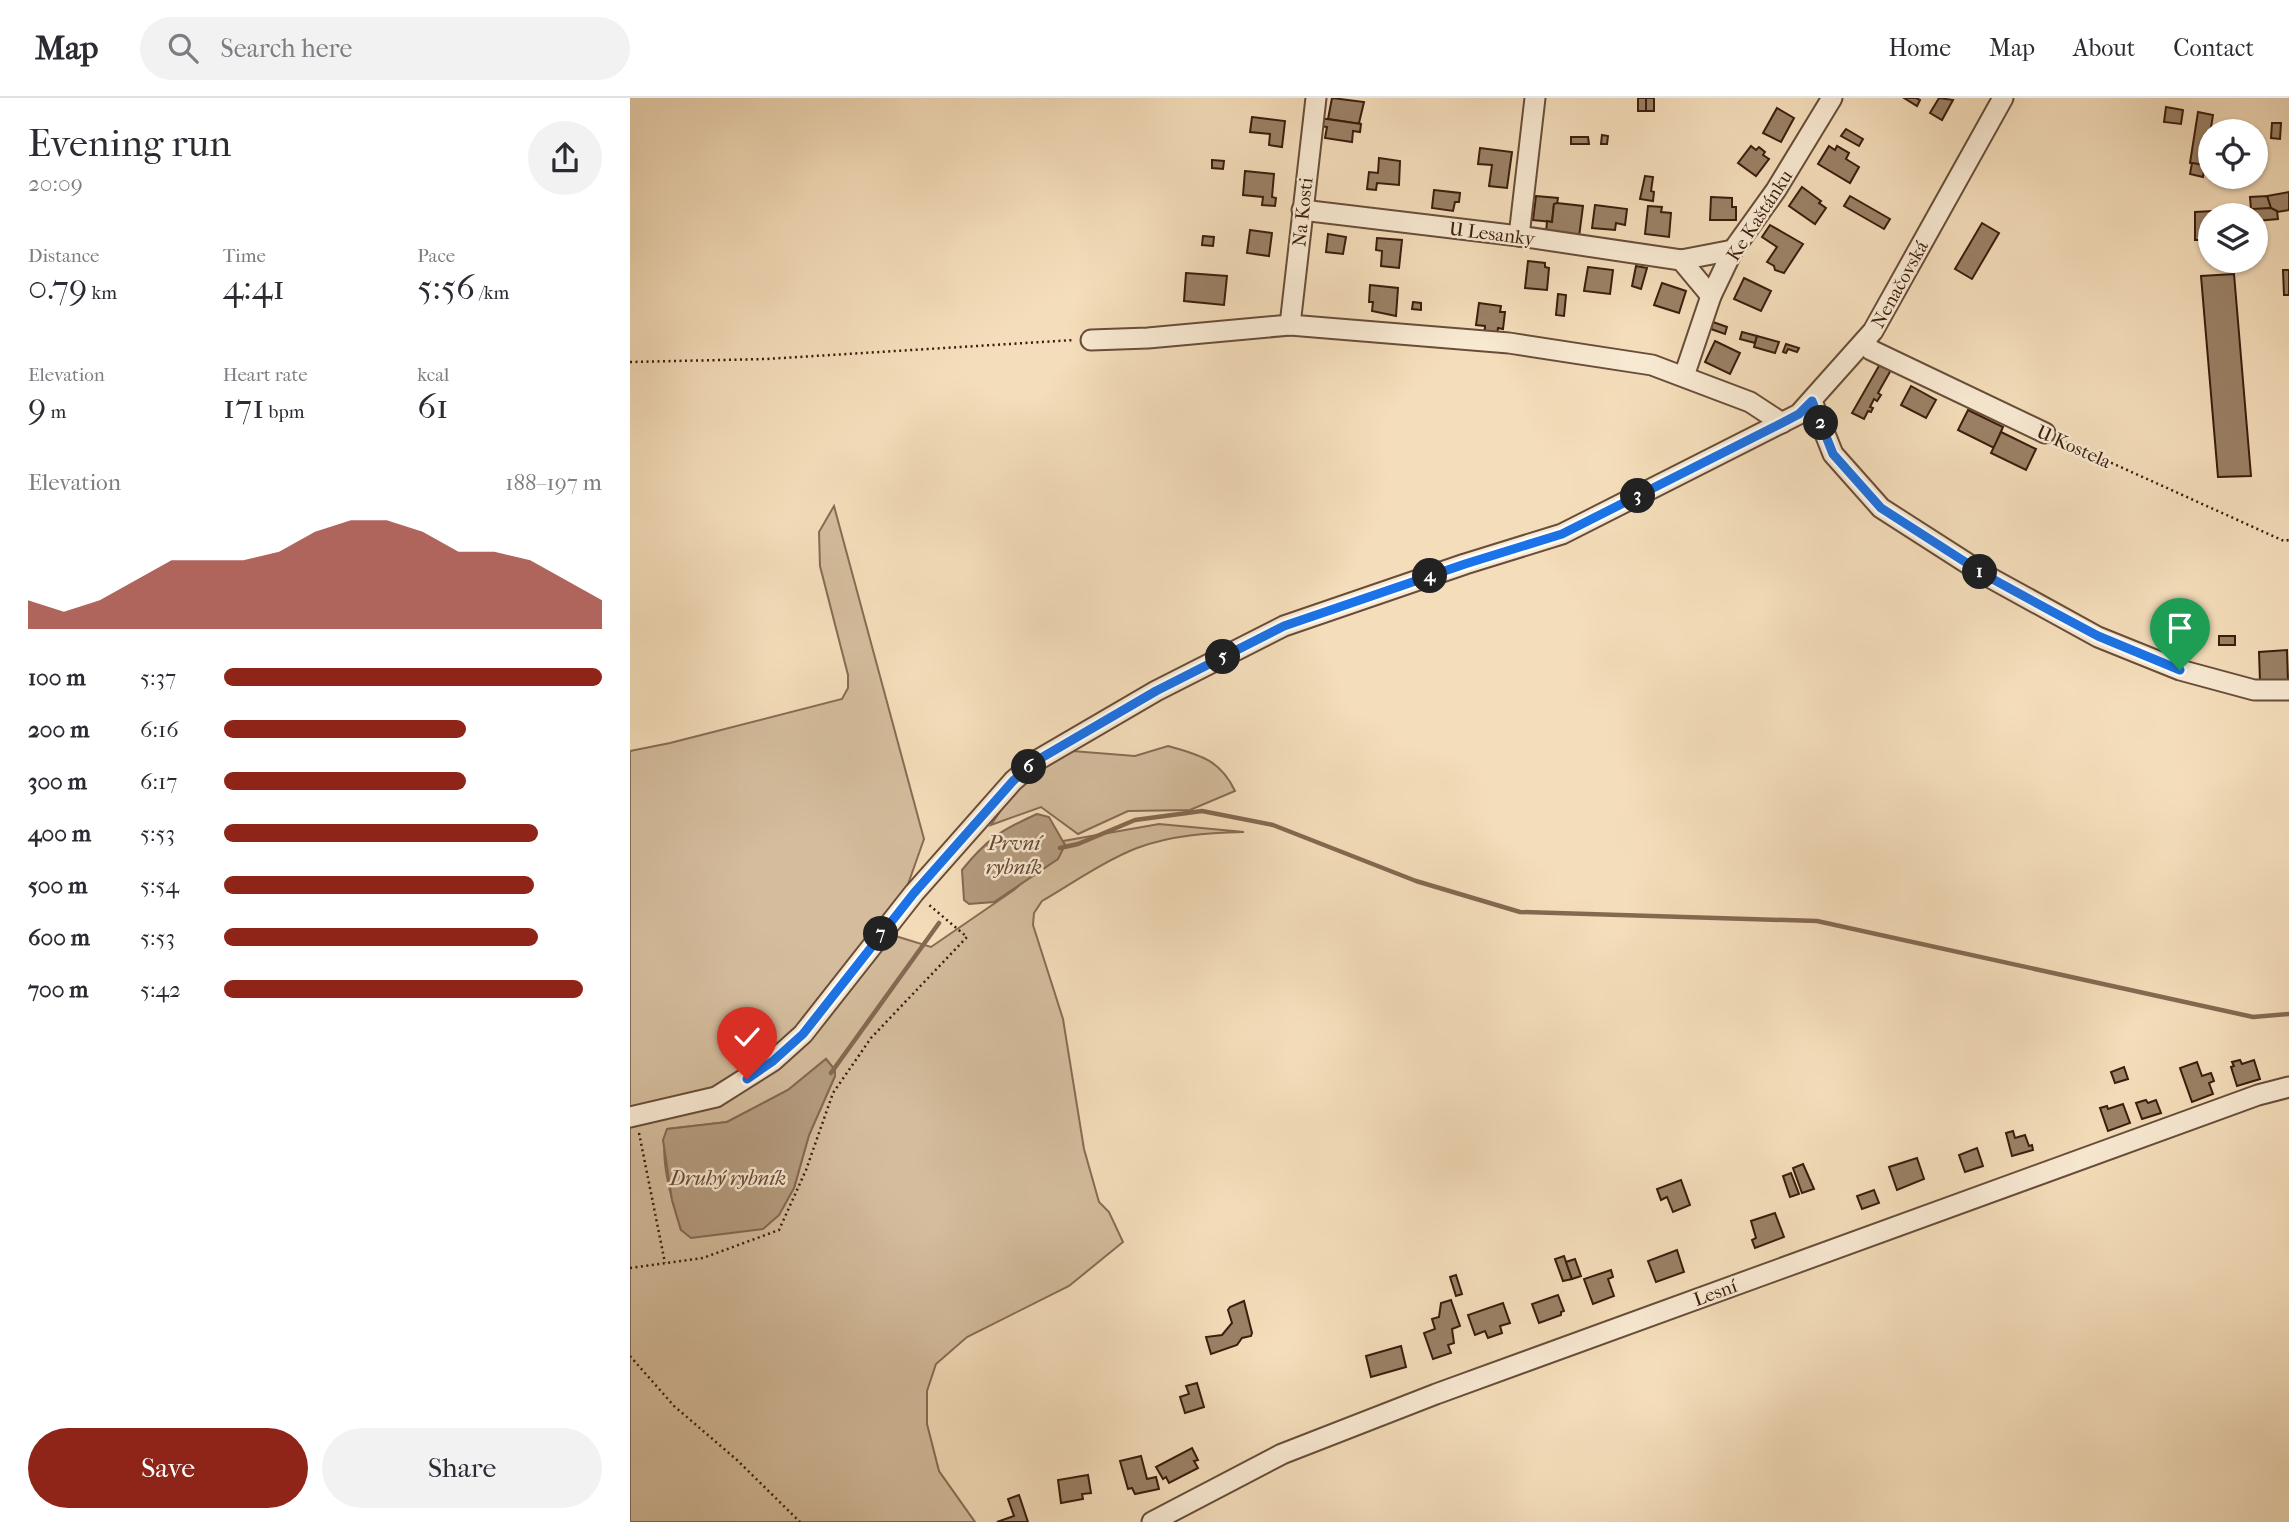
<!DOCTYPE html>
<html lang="en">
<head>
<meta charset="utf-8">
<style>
	:root { --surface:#fff; --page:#f2f2f3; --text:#2b2b33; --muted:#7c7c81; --line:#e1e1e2; --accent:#8f2418 }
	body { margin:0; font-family:"IM FELL French Canon",serif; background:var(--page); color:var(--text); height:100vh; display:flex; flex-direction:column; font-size:26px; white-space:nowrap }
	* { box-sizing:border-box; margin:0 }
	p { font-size:23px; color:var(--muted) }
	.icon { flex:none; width:38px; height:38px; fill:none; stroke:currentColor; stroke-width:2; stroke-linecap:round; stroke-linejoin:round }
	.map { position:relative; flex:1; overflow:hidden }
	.side { display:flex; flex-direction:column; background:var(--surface); width:630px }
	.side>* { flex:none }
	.fabs { position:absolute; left:1568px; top:21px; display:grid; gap:14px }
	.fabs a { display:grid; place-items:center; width:70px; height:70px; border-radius:50%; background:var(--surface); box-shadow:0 2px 5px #0004; font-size:35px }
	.pin { position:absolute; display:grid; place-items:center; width:60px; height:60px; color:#fff; margin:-72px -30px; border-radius:50% 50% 50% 0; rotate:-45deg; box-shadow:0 0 7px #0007 }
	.pin .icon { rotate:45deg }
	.km { position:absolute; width:35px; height:35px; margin:-18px; border-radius:50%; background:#222; color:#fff; font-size:19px; line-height:35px; text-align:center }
	.round { display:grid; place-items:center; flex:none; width:74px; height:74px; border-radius:37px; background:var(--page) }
	.summary { display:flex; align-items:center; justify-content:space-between; height:119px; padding:0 28px }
	h1 { font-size:38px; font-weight:600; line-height:52px }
	.metrics { display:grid; grid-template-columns:repeat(3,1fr); gap:10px; height:119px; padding:7px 28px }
	.metrics div { display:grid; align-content:center }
	.metrics b { font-size:35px; font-weight:600 }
	.metrics small { font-size:19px; font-weight:400 }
	.metrics p { font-size:19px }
	.chart { height:196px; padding:14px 28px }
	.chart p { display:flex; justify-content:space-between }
	.chart svg { width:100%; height:126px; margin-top:7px; fill:var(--accent); opacity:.7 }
	.button { display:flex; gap:14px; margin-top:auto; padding:14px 28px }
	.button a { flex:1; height:80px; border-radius:42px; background:var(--accent); color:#fff; font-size:28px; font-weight:600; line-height:80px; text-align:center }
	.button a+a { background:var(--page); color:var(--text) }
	ul { padding:0 28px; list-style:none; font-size:23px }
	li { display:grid; grid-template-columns:112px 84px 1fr; align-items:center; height:52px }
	li i { height:18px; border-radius:9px; background:var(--accent) }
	header { display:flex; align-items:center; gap:42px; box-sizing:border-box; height:98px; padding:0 35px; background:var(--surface); border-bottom:2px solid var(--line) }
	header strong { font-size:33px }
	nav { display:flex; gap:38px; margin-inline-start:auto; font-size:24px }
	.search { width:490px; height:63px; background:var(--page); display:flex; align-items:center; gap:18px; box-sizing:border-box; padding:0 24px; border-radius:38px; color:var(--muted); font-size:26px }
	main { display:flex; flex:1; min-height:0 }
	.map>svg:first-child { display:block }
</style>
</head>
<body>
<header>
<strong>Map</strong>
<div class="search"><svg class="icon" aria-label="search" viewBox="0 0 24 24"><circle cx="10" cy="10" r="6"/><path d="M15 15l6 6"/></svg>Search here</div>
<nav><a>Home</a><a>Map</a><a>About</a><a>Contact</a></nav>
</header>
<main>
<section class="side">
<div class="summary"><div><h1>Evening run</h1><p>20:09</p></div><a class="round"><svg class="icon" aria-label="share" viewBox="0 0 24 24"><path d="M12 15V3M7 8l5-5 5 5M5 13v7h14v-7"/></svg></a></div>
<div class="metrics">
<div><p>Distance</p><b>0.79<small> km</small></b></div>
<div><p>Time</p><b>4:41</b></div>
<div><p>Pace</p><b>5:56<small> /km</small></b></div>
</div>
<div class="metrics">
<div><p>Elevation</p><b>9<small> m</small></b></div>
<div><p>Heart rate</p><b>171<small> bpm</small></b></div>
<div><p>kcal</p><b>61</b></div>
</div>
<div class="chart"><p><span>Elevation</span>188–197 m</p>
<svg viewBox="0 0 160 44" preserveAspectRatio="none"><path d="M0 44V34L10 38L20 34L30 27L40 20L50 20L60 20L70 17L80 10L90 6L100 6L110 10L120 17L130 17L140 20L150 27L160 34V44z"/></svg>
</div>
<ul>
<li><b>100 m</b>5:37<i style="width:100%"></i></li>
<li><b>200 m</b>6:16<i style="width:64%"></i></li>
<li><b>300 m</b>6:17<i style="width:64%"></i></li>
<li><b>400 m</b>5:53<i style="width:83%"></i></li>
<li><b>500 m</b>5:54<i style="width:82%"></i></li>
<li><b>600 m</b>5:53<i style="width:83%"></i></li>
<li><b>700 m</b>5:42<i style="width:95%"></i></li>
</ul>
<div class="button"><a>Save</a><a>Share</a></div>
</section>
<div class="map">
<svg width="1659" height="1424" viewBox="0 0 1659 1424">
	<rect width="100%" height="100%" fill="#f4ddba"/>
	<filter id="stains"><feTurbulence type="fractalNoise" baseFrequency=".00286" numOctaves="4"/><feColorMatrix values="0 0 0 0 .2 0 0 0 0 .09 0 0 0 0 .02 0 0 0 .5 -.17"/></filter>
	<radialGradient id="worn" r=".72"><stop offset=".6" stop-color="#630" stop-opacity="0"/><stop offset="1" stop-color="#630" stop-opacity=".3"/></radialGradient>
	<!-- green -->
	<g fill="#d4bc9c" stroke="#876c54" stroke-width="2" fill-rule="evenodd">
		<path d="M204 408 294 741 277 789 166 930 138 955 82 990 0 1010V653L40 645 212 601 218 590V577L190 468 189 434Z"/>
		<path d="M538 648C569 657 590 661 605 693L560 712 498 713 448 736 411 709 361 727 381 697 415 669 442 653 505 658Z"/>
		<path d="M529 726 614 734C577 735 542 737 507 750 476 762 441 786 412 803L404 815 403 827 433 921 454 1051 469 1104 479 1114 493 1144 439 1188 337 1239 306 1266 297 1293V1326L309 1373 345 1424H0V1028L89 1007 149 970 262 837 301 849 384 792 435 747 433 743ZM196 961 205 972V978L179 1037 164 1090 51 1132C43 1106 27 1056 38 1031L97 1024 158 992Z"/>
	</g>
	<!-- water -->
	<g fill="#b59c7f" stroke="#846951" stroke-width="2">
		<path d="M407 716 419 719 435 747 428 761 364 804 339 806 334 802 332 772C357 741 371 732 407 716Z"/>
		<path d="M196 961 205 972V978L179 1037 164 1090 149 1117 133 1131 61 1140 51 1132 42 1102 33 1042 37 1031 97 1024 158 992Z"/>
	</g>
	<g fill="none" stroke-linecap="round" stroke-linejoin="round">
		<!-- stream -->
		<g stroke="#846951" stroke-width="4.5">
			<path d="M430 750 448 746 505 722 572 713 643 727 786 783 890 814 1187 823 1623 919 1659 916"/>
			<path d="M201 975 309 825"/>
		</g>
	</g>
	<!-- building -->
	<g fill="#9b8166" stroke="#3a1d0c" stroke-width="2">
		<path d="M702 0 734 4 729 25 731 26 698 21Z"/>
		<rect x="1008" y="0" width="8" height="13"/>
		<rect x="1016" y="0" width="8" height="13"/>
		<path d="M1274 0H1286L1290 2 1287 8Z"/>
		<path d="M1309 0 1323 2 1312 22 1300 15Z"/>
		<path d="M1536 9 1553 12 1551 26 1534 24Z"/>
		<path d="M1147 10 1164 20 1151 44 1133 35Z"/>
		<path d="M1568 14 1583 17 1575 67 1560 65Z"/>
		<path d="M622 19 655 23 652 49 639 47 640 36 620 34Z"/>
		<path d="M690 20 731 26 730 34 723 33 722 44 695 40 697 29 689 28Z"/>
		<path d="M1642 25H1651L1650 41 1641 40Z"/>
		<path d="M1216 31 1233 41 1229 48 1211 38Z"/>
		<path d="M972 37 978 38 977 46H971Z"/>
		<path d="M941 39H958L959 46H941Z"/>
		<path d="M1121 48 1126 52 1129 49 1135 54 1133 57 1139 61 1126 78 1108 65Z"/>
		<path d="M1199 48 1205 52 1207 48 1219 55 1216 61 1229 69 1220 85 1188 66Z"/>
		<path d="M850 50 882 54 877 90 859 88 862 67 848 66Z"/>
		<path d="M749 60 770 63 769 87 747 85 746 92 737 91 739 74 748 75Z"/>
		<path d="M582 62 594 63 593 71 582 70Z"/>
		<path d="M1562 65 1575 67 1573 79 1560 76Z"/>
		<path d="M615 73 644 76 642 99 646 100 645 108 632 107 633 99 613 97Z"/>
		<path d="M1015 78 1023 79 1021 93 1024 94 1023 103 1010 101Z"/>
		<path d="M1172 89 1191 103 1189 105 1196 110 1185 126 1159 108Z"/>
		<path d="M804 92 830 95 829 104H825L823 113 802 110Z"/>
		<path d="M1659 94V112L1647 114 1641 112 1637 98Z"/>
		<path d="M906 98 928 100 927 106H924L922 124 903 122Z"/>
		<path d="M1220 98 1260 121 1254 131 1214 108Z"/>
		<path d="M1637 98 1641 110 1621 112 1620 99Z"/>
		<path d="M1081 99 1102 100V109H1106V122H1080Z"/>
		<path d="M927 105 953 108 949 139 916 135 917 123 922 124 924 106Z"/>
		<path d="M965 107 997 111 995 127 986 125 985 132 962 130Z"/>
		<path d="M1018 108 1032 109 1031 114 1041 115 1039 139 1015 136Z"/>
		<path d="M1641 110 1647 113 1648 121 1626 123V117H1580V155H1576L1575 142H1565V114Z"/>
		<path d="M1352 125 1369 135 1342 181 1325 171Z"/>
		<path d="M1140 127 1173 146 1154 175 1145 172 1144 168 1137 164 1147 149 1132 139Z"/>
		<path d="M620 132 642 135 639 158 617 155Z"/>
		<path d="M698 136 716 139 713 156 696 154Z"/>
		<path d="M573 138 584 139 583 148 572 147Z"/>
		<path d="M747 140 772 142 769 170 751 168 752 153 746 152Z"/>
		<path d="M898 163 915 165V169L919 170 917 192 895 190Z"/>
		<path d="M1006 168 1017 170 1011 191 1002 188Z"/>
		<path d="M958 169 983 172 980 196 954 193Z"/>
		<path d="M1653 172H1659V197H1654Z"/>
		<path d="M556 175 597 178 594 207 554 203Z"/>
		<path d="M1604 176 1621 378 1588 379 1571 178Z"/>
		<path d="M1114 180 1141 193 1131 213 1104 201Z"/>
		<path d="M1032 185 1056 193 1049 215 1024 207Z"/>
		<path d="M740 187 768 190 766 218 742 213 743 204H739Z"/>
		<path d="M928 196 936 197 934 218 926 217Z"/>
		<path d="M783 204 791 205V212L782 211Z"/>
		<path d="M849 205 871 208 870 214H875L873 231 868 230 866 242 854 240 855 228 846 227Z"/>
		<path d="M1083 224 1097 229 1095 236 1081 231Z"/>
		<path d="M1112 234 1127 238 1125 245 1110 241Z"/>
		<path d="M1127 238 1149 244 1145 255 1124 249Z"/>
		<path d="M1085 243 1110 255 1100 276 1075 264Z"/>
		<path d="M1156 246 1169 250 1167 254 1158 251 1156 255 1153 254Z"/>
		<path d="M1250 266 1261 272 1248 295 1251 297 1247 303 1244 301 1240 309 1243 310 1241 314 1238 313 1234 321 1222 315Z"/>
		<path d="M1281 288 1306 302 1296 320 1271 307Z"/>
		<path d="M1338 312 1373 329 1364 350 1328 332Z"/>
		<path d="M1371 334 1406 351 1396 372 1361 355Z"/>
		<rect x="1589" y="538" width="16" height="9"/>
		<path d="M1657 552 1658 583 1630 584 1629 554Z"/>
		<path d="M1610 962 1612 966 1624 962 1630 981 1607 988 1601 969 1604 968 1602 964Z"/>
		<path d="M1567 964 1572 978 1581 975 1584 983 1579 985 1583 996 1562 1004 1550 970Z"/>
		<path d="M1494 969 1498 981 1485 985 1481 974Z"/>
		<path d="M1516 1002 1518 1005 1526 1002 1531 1015 1512 1021 1506 1005Z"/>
		<path d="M1493 1006 1500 1025 1478 1033 1470 1010 1477 1008 1478 1011Z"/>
		<path d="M1383 1033 1385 1040 1395 1037 1399 1048 1402 1047 1403 1052 1382 1058 1376 1035Z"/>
		<path d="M1347 1050 1353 1068 1335 1074 1329 1057Z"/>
		<path d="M1287 1060 1294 1081 1267 1092 1259 1069Z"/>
		<path d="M1173 1066 1184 1091 1172 1095 1163 1070Z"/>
		<path d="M1161 1075 1169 1096 1160 1099 1153 1078Z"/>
		<path d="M1051 1082 1060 1107 1043 1114 1037 1099 1031 1102 1027 1091Z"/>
		<path d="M1244 1092 1249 1105 1232 1111 1227 1098Z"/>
		<path d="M1145 1115 1154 1139 1125 1150 1122 1142 1126 1140 1121 1123Z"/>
		<path d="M1047 1152 1054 1174 1026 1184 1018 1163Z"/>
		<path d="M934 1158 942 1181 933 1183 925 1161Z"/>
		<path d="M945 1161 951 1178 942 1181 936 1164Z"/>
		<path d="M981 1172 983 1179 978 1181 984 1198 963 1206 954 1181Z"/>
		<path d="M826 1177 832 1196 826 1198 820 1179Z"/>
		<path d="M928 1197 934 1213 931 1214V1217L909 1225 902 1206Z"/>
		<path d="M821 1202 830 1228 822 1231 824 1245 818 1247 821 1255 803 1261 794 1235 805 1231 802 1221 809 1219 811 1205Z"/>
		<path d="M614 1203 622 1235 621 1238 612 1240 607 1247 581 1256 576 1239 592 1237 602 1225 598 1212 600 1209Z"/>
		<path d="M873 1205 880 1225 870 1228 872 1235 858 1240 855 1233 845 1237 838 1217Z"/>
		<path d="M771 1248 776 1269 741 1279 736 1258Z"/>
		<path d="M567 1285 574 1309 555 1315 550 1299 559 1296 556 1288Z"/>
		<path d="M562 1350 568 1362 564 1363 568 1370 539 1385 536 1379 533 1381 526 1369Z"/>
		<path d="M511 1358 517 1381 526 1379 529 1391 505 1396 502 1390 498 1391 490 1363Z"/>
		<path d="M458 1377 461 1395 452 1396 453 1401 431 1405 428 1382Z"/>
		<path d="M389 1397 398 1424H367L384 1418 378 1401Z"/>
	</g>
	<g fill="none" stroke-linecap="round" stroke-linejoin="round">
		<!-- minor casing -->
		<g stroke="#684d38" stroke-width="23">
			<g id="minor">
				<path d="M672 112 889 138 1051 162 1103 152"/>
				<path d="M889 138 905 0"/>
				<path d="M1051 162 1081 198"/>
				<path d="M660 227 686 0"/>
				<path d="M461 242 518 240 660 227 879 245 1022 267 1120 304 1152 325"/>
				<path d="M1235 244 1241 252 1415 335"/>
				<path d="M1054 278 1081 198 1103 152 1146 92 1202 0"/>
				<path d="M1182 303 1203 356 1251 410 1357 478 1468 539 1550 572 1624 592H1659"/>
				<path d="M0 1019 86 999 143 963 173 936 284 795 383 683 406 663 526 593 654 528 835 466 932 436 1169 316 1243 233 1373 0"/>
				<path d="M522 1424 652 1356 806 1296 1628 997 1659 989"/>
			</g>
		</g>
		<!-- path -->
		<g stroke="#3a1d0c" stroke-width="2.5" stroke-dasharray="2 3.5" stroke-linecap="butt">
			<path d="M0 264 136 261 444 242"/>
			<path d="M1431 342 1654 443 1659 442"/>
			<path d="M9 1035 35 1165"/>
			<path d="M0 1170 73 1160 149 1132 176 1072 203 995 241 940 337 839 298 806"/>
			<path d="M0 1258 44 1308 107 1362 170 1424"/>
		</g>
		<!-- minor -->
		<use href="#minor" stroke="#f8e9d2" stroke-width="19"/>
	</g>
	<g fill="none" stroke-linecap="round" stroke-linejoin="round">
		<!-- route casing -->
		<g stroke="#fff" stroke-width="14">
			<path id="route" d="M117 981 143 963 173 936 284 795 383 683 406 663 526 593 654 528 835 466 932 436 1152 325 1169 316 1182 303 1203 356 1251 410 1357 478 1423 514 1468 538 1550 572"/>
		</g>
		<!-- route -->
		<use href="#route" stroke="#1a73e8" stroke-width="9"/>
	</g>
	<g text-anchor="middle" stroke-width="5" stroke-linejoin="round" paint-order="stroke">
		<!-- street labels -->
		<g font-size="19" fill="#3a1d0c" stroke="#f8e9d2">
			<text transform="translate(672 114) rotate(-84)" y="7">Na Kosti</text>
			<text transform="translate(1129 117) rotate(-57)" y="7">Ke Kaštánku</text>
			<text transform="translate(862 135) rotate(7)" y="7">U Lesanky</text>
			<text transform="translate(1269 186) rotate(-61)" y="7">Nenačovská</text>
			<text transform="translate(1444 348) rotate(24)" y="7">U Kostela</text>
			<text transform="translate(1085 1194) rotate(-20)" y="7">Lesní</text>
		</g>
		<!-- water labels -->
		<g font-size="21" font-style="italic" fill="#654934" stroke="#f8e9d2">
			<text x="384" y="752">První<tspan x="384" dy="24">rybník</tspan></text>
			<text x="98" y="1087">Druhý rybník</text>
		</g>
	</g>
	<rect width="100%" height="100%" filter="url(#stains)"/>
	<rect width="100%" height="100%" fill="url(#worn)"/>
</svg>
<div class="fabs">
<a><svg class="icon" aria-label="locate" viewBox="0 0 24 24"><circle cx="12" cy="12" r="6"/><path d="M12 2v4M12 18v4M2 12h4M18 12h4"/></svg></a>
<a><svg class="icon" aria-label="layers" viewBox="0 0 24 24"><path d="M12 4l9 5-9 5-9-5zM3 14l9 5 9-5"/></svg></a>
</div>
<div class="pin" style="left:1550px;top:572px;background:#1e9e55"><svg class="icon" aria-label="arrive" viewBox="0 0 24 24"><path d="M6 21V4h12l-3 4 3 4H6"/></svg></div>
<div class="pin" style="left:117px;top:981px;background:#d93025"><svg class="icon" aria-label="check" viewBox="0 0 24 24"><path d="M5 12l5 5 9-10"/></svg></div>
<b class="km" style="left:1350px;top:474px">1</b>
<b class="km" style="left:1191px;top:325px">2</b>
<b class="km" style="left:1008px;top:398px">3</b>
<b class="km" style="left:800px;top:478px">4</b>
<b class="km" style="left:593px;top:559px">5</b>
<b class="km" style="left:399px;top:669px">6</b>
<b class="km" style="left:251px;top:836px">7</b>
</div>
</main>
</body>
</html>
